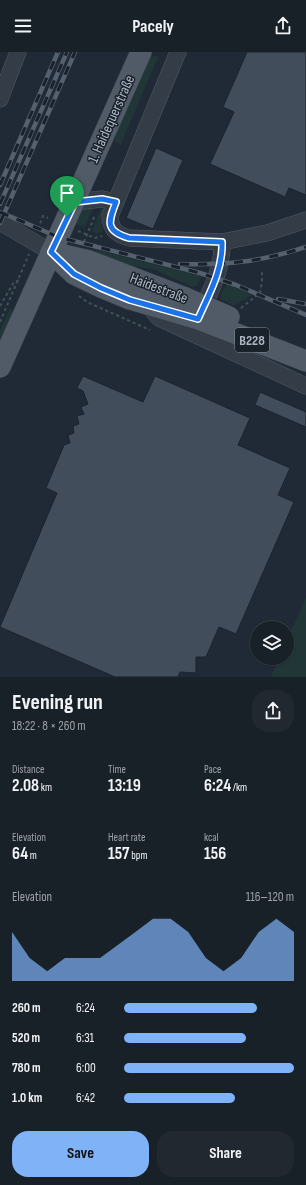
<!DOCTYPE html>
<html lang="en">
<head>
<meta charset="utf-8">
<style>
	:root { --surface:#182028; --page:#212830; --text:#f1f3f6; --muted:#9fa3a8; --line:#363e45; --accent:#7fb2f7 }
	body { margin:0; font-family:"Sofia Sans Condensed",sans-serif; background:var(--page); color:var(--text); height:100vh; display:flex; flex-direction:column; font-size:15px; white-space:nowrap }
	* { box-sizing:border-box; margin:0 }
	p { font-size:13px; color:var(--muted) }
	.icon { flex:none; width:22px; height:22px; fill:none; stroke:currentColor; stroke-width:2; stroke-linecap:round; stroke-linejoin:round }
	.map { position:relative; height:625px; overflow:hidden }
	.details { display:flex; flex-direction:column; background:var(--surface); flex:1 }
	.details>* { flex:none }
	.buttons { position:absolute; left:250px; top:569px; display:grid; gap:8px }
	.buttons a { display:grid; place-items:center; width:44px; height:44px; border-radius:50%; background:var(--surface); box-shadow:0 1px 3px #0004,0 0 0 1px var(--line); font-size:20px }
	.pin { position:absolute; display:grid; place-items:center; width:34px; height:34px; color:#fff; margin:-41px -17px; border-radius:50% 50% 50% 0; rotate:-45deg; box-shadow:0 0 4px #0007 }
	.pin .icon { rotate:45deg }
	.round { display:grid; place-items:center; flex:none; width:42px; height:42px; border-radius:16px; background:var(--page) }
	.overview { display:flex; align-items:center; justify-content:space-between; height:68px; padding:0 12px }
	h1 { font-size:22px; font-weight:700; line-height:30px }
	.stats { display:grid; grid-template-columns:repeat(3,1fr); gap:6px; height:68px; padding:4px 12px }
	.stats div { display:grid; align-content:center }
	.stats b { font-size:17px; font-weight:700 }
	.stats small { font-size:11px; font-weight:400 }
	.stats p { font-size:11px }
	.chart { height:112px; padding:8px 12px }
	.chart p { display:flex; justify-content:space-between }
	.chart svg { width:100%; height:72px; margin-top:4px; fill:var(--accent); opacity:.7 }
	.primary-button { display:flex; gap:8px; margin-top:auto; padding:8px 12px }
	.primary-button a { flex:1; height:46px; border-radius:16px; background:var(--accent); color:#111; font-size:16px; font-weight:700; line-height:46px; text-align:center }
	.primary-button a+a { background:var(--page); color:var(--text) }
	ul { padding:0 12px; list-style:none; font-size:13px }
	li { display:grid; grid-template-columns:64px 48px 1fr; align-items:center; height:30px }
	li i { height:10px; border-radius:5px; background:var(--accent) }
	header { display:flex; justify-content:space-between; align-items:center; height:52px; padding:0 12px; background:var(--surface); font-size:18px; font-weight:700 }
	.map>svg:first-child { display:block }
</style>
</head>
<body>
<header><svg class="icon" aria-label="menu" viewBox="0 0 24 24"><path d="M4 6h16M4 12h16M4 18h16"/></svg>Pacely<svg class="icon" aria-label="share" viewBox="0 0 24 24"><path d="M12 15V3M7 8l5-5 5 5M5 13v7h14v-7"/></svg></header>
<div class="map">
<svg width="306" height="625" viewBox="0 0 306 625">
	<rect width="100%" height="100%" fill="#202a36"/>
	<!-- green -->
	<g fill="#213637">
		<path d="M153 4 158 5 121 92 115 90 116 82 150 6Z"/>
		<path d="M104 150H107L102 170 103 179 96 182 92 178Z"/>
		<path d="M95 152 85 175 75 172 82 157Z"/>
		<path d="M96 198 202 224 197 233 193 235 153 217 131 214 95 201Z"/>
		<path d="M228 232 252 243 234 253 220 247 221 240Z"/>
		<path d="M10 256 12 257V263L0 291V278Z"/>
		<path d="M306 546V625H271L279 606H287V588Z"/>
	</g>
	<!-- building -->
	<g fill="#414d5b" stroke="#1b232d">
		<path d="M247 0H306V143L289 136 285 145 210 112 234 60 223 55Z"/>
		<path d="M156 96 183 108 153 177 126 166Z"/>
		<path d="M83 324 143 350 155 324 250 366 238 393 290 416 278 443 294 450 236 582 219 575 206 605H196V621L180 620 178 625H115L0 575 57 441 46 436 64 393 70 391 68 383 74 381 73 374 79 372 77 364 84 362 81 355 88 352 83 339 77 336Z"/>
		<path d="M260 340 306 360V375L255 353Z"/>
	</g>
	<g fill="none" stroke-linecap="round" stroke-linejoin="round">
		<!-- minor casing -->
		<g stroke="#505a65" stroke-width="17">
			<g id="minor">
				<path d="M178 0 110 164C111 178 116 182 129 186L222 190"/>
				<path d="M0 47 18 0"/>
				<path d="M75 150 102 147 116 150"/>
				<path d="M0 170 51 200"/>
				<path d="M148 253 159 266 306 334"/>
				<path d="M199 264C210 240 223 217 222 190L267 181 306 168"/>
			</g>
		</g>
		<!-- major casing -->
		<g stroke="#3c4550" stroke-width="22">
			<g id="major">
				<path d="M51 200 74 222 101 235 130 247 198 267 306 309"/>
				<path d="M51 200 89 209 183 245 229 265"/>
				<path d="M0 315 141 0"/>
			</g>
		</g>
		<!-- path -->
		<g stroke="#3f5355" stroke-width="2" stroke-dasharray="3 3" stroke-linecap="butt">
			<path d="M38 177 43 164 48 166"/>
			<path d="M78 179 95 186 102 184"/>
			<path d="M84 190 95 163"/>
			<path d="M79 244 87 250 150 278"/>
			<path d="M0 254 14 230 19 228"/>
			<path d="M241 256 260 241 262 229V219"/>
			<path d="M0 270 29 202"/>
		</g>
		<!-- minor -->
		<use href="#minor" stroke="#333c47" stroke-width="16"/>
		<!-- major -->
		<use href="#major" stroke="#515b67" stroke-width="21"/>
		<!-- rail casing -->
		<g stroke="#55606e" stroke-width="4.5">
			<g id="rail">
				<path d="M0 133 58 0"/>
				<path d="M0 152 67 0"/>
				<path d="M0 160 58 185 200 221 236 233 306 263"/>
				<path d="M0 171 75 0"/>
				<path d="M180 212C228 213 260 210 306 195"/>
				<path d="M278 247 306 252"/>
			</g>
		</g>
		<!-- rail -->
		<use href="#rail" stroke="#19212b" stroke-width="3" stroke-dasharray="9" stroke-linecap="butt"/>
	</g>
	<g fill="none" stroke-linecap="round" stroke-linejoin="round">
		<!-- route casing -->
		<g stroke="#fff" stroke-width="8">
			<path id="route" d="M102 147 116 150C108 170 105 179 129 186L222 190C223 218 209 242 198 267L130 248 101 236 74 222 51 200 75 150Z"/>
		</g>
		<!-- route -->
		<use href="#route" stroke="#1a73e8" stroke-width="5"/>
	</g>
	<g text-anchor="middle" stroke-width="3" stroke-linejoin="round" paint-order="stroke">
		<!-- shield labels -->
		<rect fill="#19212b" stroke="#818a96" stroke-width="1" x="235" y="276" width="34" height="24" rx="3"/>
		<g font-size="14" font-weight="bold" fill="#adb7c4">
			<text x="252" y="293">B228</text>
		</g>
		<!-- street labels -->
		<g font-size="15" fill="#adb7c4" stroke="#19212b">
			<text transform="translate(111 67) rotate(-66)" y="5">1. Haidequerstraße</text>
			<text transform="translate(159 236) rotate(21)" y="5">Haidestraße</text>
		</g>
	</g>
</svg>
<div class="buttons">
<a><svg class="icon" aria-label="layers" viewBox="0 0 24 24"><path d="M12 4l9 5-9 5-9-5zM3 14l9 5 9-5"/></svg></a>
</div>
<div class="pin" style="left:67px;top:165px;background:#1e9e55"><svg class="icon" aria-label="arrive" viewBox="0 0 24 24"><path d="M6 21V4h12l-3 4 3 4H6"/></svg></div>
</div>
<section class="details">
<div class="overview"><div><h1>Evening run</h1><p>18:22 · 8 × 260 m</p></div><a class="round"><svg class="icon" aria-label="share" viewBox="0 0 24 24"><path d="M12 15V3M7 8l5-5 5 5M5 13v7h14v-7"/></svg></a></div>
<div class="stats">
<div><p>Distance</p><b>2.08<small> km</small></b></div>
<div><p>Time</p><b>13:19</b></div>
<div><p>Pace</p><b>6:24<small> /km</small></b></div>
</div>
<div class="stats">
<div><p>Elevation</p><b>64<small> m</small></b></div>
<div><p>Heart rate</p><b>157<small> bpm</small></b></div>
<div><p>kcal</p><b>156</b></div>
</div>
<div class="chart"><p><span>Elevation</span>116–120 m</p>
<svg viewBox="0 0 160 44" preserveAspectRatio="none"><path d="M0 44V14L10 30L20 38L30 30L40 30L50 30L60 22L70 14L80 6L90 6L100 14L110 30L120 38L130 30L140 14L150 6L160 14V44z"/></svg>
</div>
<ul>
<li><b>260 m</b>6:24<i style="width:78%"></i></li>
<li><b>520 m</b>6:31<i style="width:72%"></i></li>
<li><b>780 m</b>6:00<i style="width:100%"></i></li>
<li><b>1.0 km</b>6:42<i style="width:65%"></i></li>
</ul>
<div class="primary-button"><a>Save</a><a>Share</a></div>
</section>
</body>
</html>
